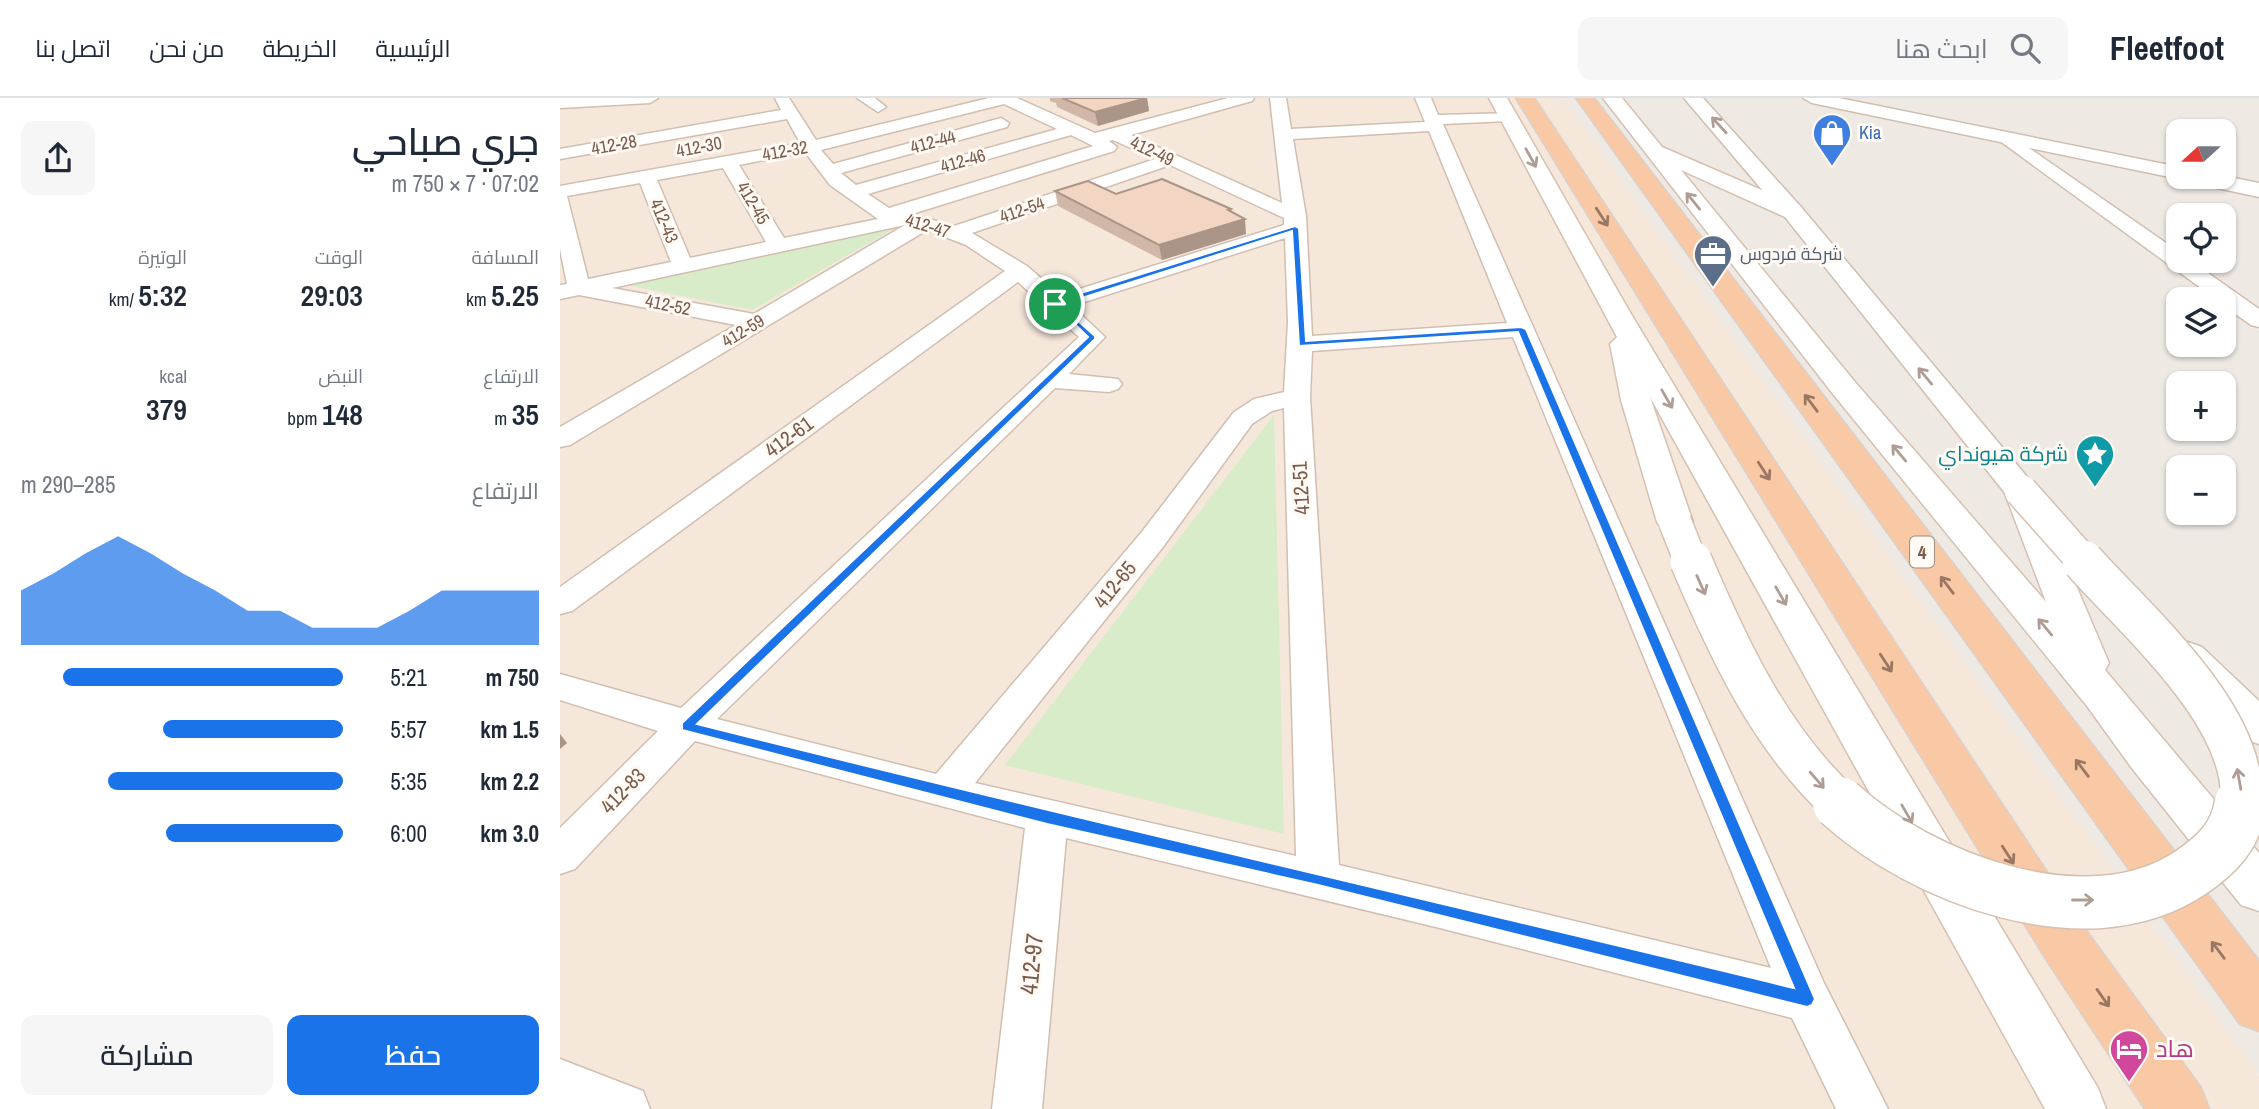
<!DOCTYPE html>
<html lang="ar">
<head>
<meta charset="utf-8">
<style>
	:root { --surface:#fff; --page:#f6f6f7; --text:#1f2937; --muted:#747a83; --line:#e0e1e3; --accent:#1a73e8 }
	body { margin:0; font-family:"Archivo Narrow",Cairo,sans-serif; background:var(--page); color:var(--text); direction:rtl; height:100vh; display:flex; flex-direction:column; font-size:26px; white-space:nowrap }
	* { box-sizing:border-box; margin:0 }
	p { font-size:23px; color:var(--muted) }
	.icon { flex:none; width:38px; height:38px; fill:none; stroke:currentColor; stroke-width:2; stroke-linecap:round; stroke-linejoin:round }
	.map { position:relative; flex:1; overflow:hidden; direction:ltr }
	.sheet { display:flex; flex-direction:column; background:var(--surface); width:560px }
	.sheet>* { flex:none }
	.needle { width:46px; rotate:249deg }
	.buttons { position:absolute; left:1606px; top:21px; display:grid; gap:14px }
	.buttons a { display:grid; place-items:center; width:70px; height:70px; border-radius:14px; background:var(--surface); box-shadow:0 2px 5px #0004; font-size:35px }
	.pin { position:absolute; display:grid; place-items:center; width:60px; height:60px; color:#fff; margin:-30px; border:4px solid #fff; border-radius:50%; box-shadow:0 2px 7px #0007 }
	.round { display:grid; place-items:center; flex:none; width:74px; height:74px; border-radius:14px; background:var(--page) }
	.overview { display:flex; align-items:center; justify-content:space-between; height:119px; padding:0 21px }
	h1 { font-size:38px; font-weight:600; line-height:52px }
	.metrics { display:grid; grid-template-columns:repeat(3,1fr); gap:10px; height:119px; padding:7px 21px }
	.metrics div { display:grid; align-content:center }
	.metrics b { font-size:30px; font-weight:600 }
	.metrics small { font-size:19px; font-weight:400 }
	.metrics p { font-size:19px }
	.chart { height:196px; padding:14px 21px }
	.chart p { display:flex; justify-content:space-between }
	.chart svg { width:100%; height:126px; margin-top:7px; fill:var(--accent); opacity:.7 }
	.primary-button { display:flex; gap:14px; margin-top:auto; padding:14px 21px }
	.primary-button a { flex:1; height:80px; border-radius:14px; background:var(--accent); color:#fff; font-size:28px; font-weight:600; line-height:80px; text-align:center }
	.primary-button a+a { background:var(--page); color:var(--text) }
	ul { padding:0 21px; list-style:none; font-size:23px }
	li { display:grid; grid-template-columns:112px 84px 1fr; align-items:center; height:52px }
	li i { height:18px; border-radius:9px; background:var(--accent) }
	header { display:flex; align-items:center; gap:42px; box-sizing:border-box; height:98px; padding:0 35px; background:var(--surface); border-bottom:2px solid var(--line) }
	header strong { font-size:33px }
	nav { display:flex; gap:38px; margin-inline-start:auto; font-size:24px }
	.search { width:490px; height:63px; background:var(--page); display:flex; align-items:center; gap:18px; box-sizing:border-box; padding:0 24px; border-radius:14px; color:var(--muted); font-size:26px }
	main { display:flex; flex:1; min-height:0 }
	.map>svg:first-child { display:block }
</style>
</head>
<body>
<header>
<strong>Fleetfoot</strong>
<div class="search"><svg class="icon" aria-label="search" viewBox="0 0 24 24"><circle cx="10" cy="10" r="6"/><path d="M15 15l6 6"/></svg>ابحث هنا</div>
<nav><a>الرئيسية</a><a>الخريطة</a><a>من نحن</a><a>اتصل بنا</a></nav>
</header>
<main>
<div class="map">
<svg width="1699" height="1011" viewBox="0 0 1699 1011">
	<rect width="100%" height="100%" fill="#fdf6ec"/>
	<!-- residential -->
	<path fill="#f5e8da" d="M0 0H1003L1699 977V1011H0Z"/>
	<!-- industrial -->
	<path fill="#efe9e4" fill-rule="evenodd" d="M1003 0H1699V977L1169 236ZM1619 33H1664V79H1619ZM1619 117H1664V163H1619ZM1619 201H1664V247H1619ZM1619 285H1664V331H1619ZM1619 369H1664V415H1619Z"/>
	<!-- green -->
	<g fill="#d8ecc9">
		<path d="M344 125 192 212 67 187Z"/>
		<path d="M714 317 724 736 445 667Z"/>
	</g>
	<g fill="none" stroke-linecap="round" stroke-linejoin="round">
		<!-- minor casing -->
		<g stroke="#d1beb0" stroke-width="3">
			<g id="minor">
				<path d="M0 0H98L90 5 0 10Z"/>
				<path d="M215 0H229L256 42 429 0H457L535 35 668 0H694L692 3 571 37 722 105 710 0H726L731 31 865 24 855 0H871L878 17 954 15 956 18 948 23 883 26 1264 885 1328 1011H1276L1232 920 880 830 506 740 482 1011H432L465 730 135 643 15 771 0 776V730L98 633 0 602V576L121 610 519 239 458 184 12 513 0 516V489L445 173 406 147 367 132 10 347 0 349V329L176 227 19 197 0 201V187L7 186 0 151V88L240 45 227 21 0 61V51L221 12ZM444 6 497 31 296 87 281 75 447 29 449 25 441 20 273 66 261 52ZM869 33 947 225 752 238 746 118 733 41ZM511 37 533 48 329 110 308 96ZM553 42 595 61 394 128 352 116 554 53 557 49 549 43ZM245 54 270 87 318 121 224 140 179 67ZM610 67 724 120V127L500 197 467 168 412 135ZM163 70 206 144 130 160 97 82ZM80 85 111 164 28 181 7 98ZM345 127 194 216 52 190ZM725 140 728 224 724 294 694 301 674 314 581 435 376 676 157 621 495 290 549 294 558 291 562 286 558 281 509 276 545 239 512 208ZM953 239 1211 870 779 767 750 299 752 253ZM724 310 736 758 415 685 603 449 692 326 712 313Z"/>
				<path d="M297 0H315L326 9 318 14Z"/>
				<path d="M1446 34 1619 154V163H1631L1699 211V229L1691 227 1664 208V201H1656L1440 43 1437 39Z"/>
				<path d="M0 961 83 993 90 1011H0Z"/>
			</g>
		</g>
		<!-- tertiary casing -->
		<g stroke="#d1beb0" stroke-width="3">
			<g id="tertiary">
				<path d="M1124 0H1143L1241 109 1473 386 1503 418 1498 426C1474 432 1465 417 1449 400L1225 119Z"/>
				<path d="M1243 0H1279L1619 69V79L1664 78 1699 85V99L1629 84 1627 79 1619 81 1252 5Z"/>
				<path d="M1628 544 1642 549 1699 603V646L1684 641 1614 569 1608 559 1614 549Z"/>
			</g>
		</g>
		<!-- secondary casing -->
		<g stroke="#d6c0b0" stroke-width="3">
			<g id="secondary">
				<path d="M929 0H947L1071 216 1538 990 1546 1011H1485L1090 299 1133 424 1127 432 1115 435 1103 432 1097 424 1061 302 1050 246 1057 239Z"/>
				<path d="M1043 0H1062L1102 49 1241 109 1244 114 1241 119H1225L1121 72 1295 284 1486 504 1444 393 1449 386 1461 383 1473 386 1549 565 1545 572 1699 755V813L1681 807 1571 669 1527 608 1273 296Z"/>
			</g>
		</g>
		<!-- trunk casing -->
		<g stroke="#dad1cd" stroke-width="3">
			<g id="trunk">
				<path d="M956 0H974L1522 827 1641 990 1649 1011H1585L1486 861Z"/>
				<path d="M1016 0H1034L1699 863V933L1680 926Z"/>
			</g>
		</g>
		<!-- minor -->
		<use href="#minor" fill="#fff" fill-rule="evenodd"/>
		<!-- tertiary -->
		<use href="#tertiary" fill="#fff" fill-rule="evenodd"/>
		<!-- secondary -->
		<use href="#secondary" fill="#fff" fill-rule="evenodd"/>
		<!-- trunk -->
		<use href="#trunk" fill="#f9c8a4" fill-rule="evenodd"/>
		<!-- secondary-bridge-far2 casing -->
		<g stroke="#d6c0b0" stroke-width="35" stroke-linecap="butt">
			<g id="secondary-bridge-far2">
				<path d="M1461 393 1524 464"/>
				<path d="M1115 424 1131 464"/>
			</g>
		</g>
		<!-- secondary-bridge-far1 casing -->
		<g stroke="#d6c0b0" stroke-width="44" stroke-linecap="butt">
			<g id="secondary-bridge-far1">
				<path d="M1131 463C1168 550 1210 641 1281 706"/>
				<path d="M1523 463C1576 523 1689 619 1681 706"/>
			</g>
		</g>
		<!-- secondary-bridge casing -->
		<g stroke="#d6c0b0" stroke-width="55" stroke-linecap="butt">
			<path id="secondary-bridge" d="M1279 705C1361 780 1527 844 1630 775 1657 757 1676 738 1681 705"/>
		</g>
		<!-- secondary-bridge-far2 -->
		<use href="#secondary-bridge-far2" stroke="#fff" stroke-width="32"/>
		<!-- secondary-bridge-far1 -->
		<use href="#secondary-bridge-far1" stroke="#fff" stroke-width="41"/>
		<!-- secondary-bridge -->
		<use href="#secondary-bridge" stroke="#fff" stroke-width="52"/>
	</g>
	<!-- wall -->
	<g fill="#d1b7a8">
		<path d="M490 0H587L589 13 538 28 497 9 496 5 490 3Z"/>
		<path d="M495 93 556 96 671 111V114L686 136 602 162 498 108Z"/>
	</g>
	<!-- shaded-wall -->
	<g fill="#aa9588">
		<path d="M587 0 589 13 538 28 535 14Z"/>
		<path d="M671 111 672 125 685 121 686 136 602 162 599 147Z"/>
		<path d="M0 636 7 645 0 651Z"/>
	</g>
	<!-- building -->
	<g fill="#f3d5c3" stroke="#aa9588" stroke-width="2">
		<path d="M502 0H587L535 14Z"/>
		<path d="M602 81 671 111 668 112 685 121 599 147 495 93 528 83 556 96Z"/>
	</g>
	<!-- one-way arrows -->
	<defs><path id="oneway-shaft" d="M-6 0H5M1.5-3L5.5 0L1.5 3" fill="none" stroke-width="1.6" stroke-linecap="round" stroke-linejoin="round" transform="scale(1.75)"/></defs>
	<g stroke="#af9d94">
		<use href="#oneway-shaft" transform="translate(1159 27) rotate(-133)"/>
		<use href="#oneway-shaft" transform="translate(971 60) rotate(61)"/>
		<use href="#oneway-shaft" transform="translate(1133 103) rotate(-129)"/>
		<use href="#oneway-shaft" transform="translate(1365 278) rotate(-130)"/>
		<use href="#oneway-shaft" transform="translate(1107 301) rotate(60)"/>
		<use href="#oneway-shaft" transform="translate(1339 355) rotate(-130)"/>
		<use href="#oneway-shaft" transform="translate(1141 487) rotate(66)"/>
		<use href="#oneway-shaft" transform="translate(1221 498) rotate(60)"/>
		<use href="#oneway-shaft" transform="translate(1485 529) rotate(-130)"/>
		<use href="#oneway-shaft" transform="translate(1679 681) rotate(-100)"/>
		<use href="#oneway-shaft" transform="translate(1257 682) rotate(49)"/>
		<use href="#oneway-shaft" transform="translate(1347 716) rotate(60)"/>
		<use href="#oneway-shaft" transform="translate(1523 802)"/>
	</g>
	<g stroke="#9a7763">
		<use href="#oneway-shaft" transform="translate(1042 119) rotate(57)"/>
		<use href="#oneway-shaft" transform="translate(1251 305) rotate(-127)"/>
		<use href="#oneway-shaft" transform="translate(1204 373) rotate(57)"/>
		<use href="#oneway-shaft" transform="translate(1387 487) rotate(-127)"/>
		<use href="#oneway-shaft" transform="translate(1326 565) rotate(57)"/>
		<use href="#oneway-shaft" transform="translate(1522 670) rotate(-127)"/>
		<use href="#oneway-shaft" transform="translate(1448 757) rotate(57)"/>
		<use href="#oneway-shaft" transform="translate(1658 852) rotate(-127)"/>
		<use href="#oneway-shaft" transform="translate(1543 900) rotate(55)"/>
	</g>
	<!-- route -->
	<path fill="#1a73e8" stroke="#fff" stroke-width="2" fill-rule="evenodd" d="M735 128 739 130 746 243 961 229 966 231 1255 901 1252 907 1247 909 758 787 487 726 122 632V625L528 239 492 204ZM732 133 739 248 958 234 1234 890C868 801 502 718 137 626L535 241V238L500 207Z"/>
	<!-- icons -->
	<defs>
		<g id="shop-pin" transform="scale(2.0125)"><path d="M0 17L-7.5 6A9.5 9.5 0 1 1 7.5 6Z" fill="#3f7fe0" stroke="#fffaf3"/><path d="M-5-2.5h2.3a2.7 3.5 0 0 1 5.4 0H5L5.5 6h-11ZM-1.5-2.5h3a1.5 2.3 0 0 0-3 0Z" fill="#fff"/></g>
		<g id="office-pin" transform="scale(2.0125)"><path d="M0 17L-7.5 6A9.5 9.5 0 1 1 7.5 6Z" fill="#5c6f8a" stroke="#fffaf3"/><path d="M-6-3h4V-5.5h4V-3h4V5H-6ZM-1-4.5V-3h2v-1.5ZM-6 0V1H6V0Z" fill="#fff"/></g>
		<g id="sight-pin" transform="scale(2.0125)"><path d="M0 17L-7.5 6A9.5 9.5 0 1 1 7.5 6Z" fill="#0f9aa8" stroke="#fffaf3"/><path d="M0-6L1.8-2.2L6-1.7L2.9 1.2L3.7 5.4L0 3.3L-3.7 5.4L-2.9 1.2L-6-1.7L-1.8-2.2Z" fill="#fff"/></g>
		<g id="hotel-pin" transform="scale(2.0125)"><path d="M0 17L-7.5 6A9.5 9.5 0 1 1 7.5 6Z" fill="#d1479c" stroke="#fffaf3"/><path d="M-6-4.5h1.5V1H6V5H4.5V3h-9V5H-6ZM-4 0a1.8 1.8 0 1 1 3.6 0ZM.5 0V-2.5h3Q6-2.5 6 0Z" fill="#fff"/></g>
	</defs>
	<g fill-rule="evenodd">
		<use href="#shop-pin" x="1272" y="35"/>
		<use href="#office-pin" x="1153" y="156"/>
		<use href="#sight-pin" x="1535" y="356"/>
		<use href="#hotel-pin" x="1569" y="951"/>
	</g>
	<g text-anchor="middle" stroke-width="6" stroke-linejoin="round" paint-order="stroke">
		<!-- far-shop labels -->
		<g font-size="18" fill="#366cbe" stroke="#fffaf3" text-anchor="start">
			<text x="1299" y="41">Kia</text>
		</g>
		<!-- far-street labels -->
		<g font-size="18" fill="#7a5c4d" stroke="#fffaf3">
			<text transform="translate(373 44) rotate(-15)" y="6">412-44</text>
			<text transform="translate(54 47) rotate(-10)" y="6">412-28</text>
			<text transform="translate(139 49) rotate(-11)" y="6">412-30</text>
			<text transform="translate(225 53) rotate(-10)" y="6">412-32</text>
			<text transform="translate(592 53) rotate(25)" y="6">412-49</text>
			<text transform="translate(403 63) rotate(-16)" y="6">412-46</text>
			<text transform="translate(193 105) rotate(59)" y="6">412-45</text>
			<text transform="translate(462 112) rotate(-19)" y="6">412-54</text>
			<text transform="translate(104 123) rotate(67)" y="6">412-43</text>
			<text transform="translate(368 128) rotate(17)" y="6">412-47</text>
			<text transform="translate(108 207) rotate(11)" y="6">412-52</text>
			<text transform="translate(183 233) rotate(-31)" y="6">412-59</text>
		</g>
		<!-- far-service labels -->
		<g font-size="18" fill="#4e5e75" stroke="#fffaf3" text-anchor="start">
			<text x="1180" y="162">شركة فردوس</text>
		</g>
		<!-- shield labels -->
		<rect fill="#fffaf3" stroke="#a28b7f" stroke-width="2" x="1350" y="438.5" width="24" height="31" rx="5"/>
		<g font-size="19" font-weight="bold" fill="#7a5c4d">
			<text x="1362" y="461">4</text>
		</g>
		<!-- street labels -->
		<g font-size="21" fill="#7a5c4d" stroke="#fffaf3">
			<text transform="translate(229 339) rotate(-36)" y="7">412-61</text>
			<text transform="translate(741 390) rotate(-93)" y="7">412-51</text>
			<text transform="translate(555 487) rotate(-51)" y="7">412-65</text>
			<text transform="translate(63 693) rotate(-46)" y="7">412-83</text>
		</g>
		<!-- culture labels -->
		<g font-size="21" fill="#0d838f" stroke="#fffaf3" text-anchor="end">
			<text x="1508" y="363">شركة هيونداي</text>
		</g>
		<!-- near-street labels -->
		<g font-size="24" fill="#7a5c4d" stroke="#fffaf3">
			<text transform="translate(472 866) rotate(-84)" y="8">412-97</text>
		</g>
		<!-- near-hotel labels -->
		<g font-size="24" fill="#b23c85" stroke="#fffaf3" text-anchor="start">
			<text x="1596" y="959">هاد</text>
		</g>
	</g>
</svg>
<div class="buttons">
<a><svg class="needle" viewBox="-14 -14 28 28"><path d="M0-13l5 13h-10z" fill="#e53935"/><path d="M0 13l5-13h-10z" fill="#747a83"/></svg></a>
<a><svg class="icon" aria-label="locate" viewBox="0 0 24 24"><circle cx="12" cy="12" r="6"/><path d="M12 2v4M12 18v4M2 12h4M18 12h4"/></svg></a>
<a><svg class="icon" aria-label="layers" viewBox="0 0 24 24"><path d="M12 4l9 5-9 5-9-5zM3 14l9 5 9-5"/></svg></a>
<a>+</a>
<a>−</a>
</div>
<div class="pin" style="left:495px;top:206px;background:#1e9e55"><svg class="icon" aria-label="arrive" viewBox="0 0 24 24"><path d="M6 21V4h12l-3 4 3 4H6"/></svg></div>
</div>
<section class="sheet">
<div class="overview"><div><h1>جري صباحي</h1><p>07:02 · 7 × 750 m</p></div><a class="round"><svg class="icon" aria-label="share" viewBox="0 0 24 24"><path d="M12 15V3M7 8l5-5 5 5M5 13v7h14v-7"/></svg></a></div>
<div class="metrics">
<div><p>المسافة</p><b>5.25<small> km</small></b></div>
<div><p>الوقت</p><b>29:03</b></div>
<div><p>الوتيرة</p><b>5:32<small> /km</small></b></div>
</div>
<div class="metrics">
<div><p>الارتفاع</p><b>35<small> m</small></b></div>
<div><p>النبض</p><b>148<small> bpm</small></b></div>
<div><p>kcal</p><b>379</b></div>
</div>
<div class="chart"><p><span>الارتفاع</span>285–290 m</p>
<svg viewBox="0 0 160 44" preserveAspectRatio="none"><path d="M0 44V25L10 19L20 12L30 6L40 12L50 19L60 25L70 32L80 32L90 38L100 38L110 38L120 32L130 25L140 25L150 25L160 25V44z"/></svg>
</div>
<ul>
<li><b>750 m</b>5:21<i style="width:87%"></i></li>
<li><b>1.5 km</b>5:57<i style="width:56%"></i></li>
<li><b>2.2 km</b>5:35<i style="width:73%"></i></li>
<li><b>3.0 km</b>6:00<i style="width:55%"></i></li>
</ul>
<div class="primary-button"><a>حفظ</a><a>مشاركة</a></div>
</section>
</main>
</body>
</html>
